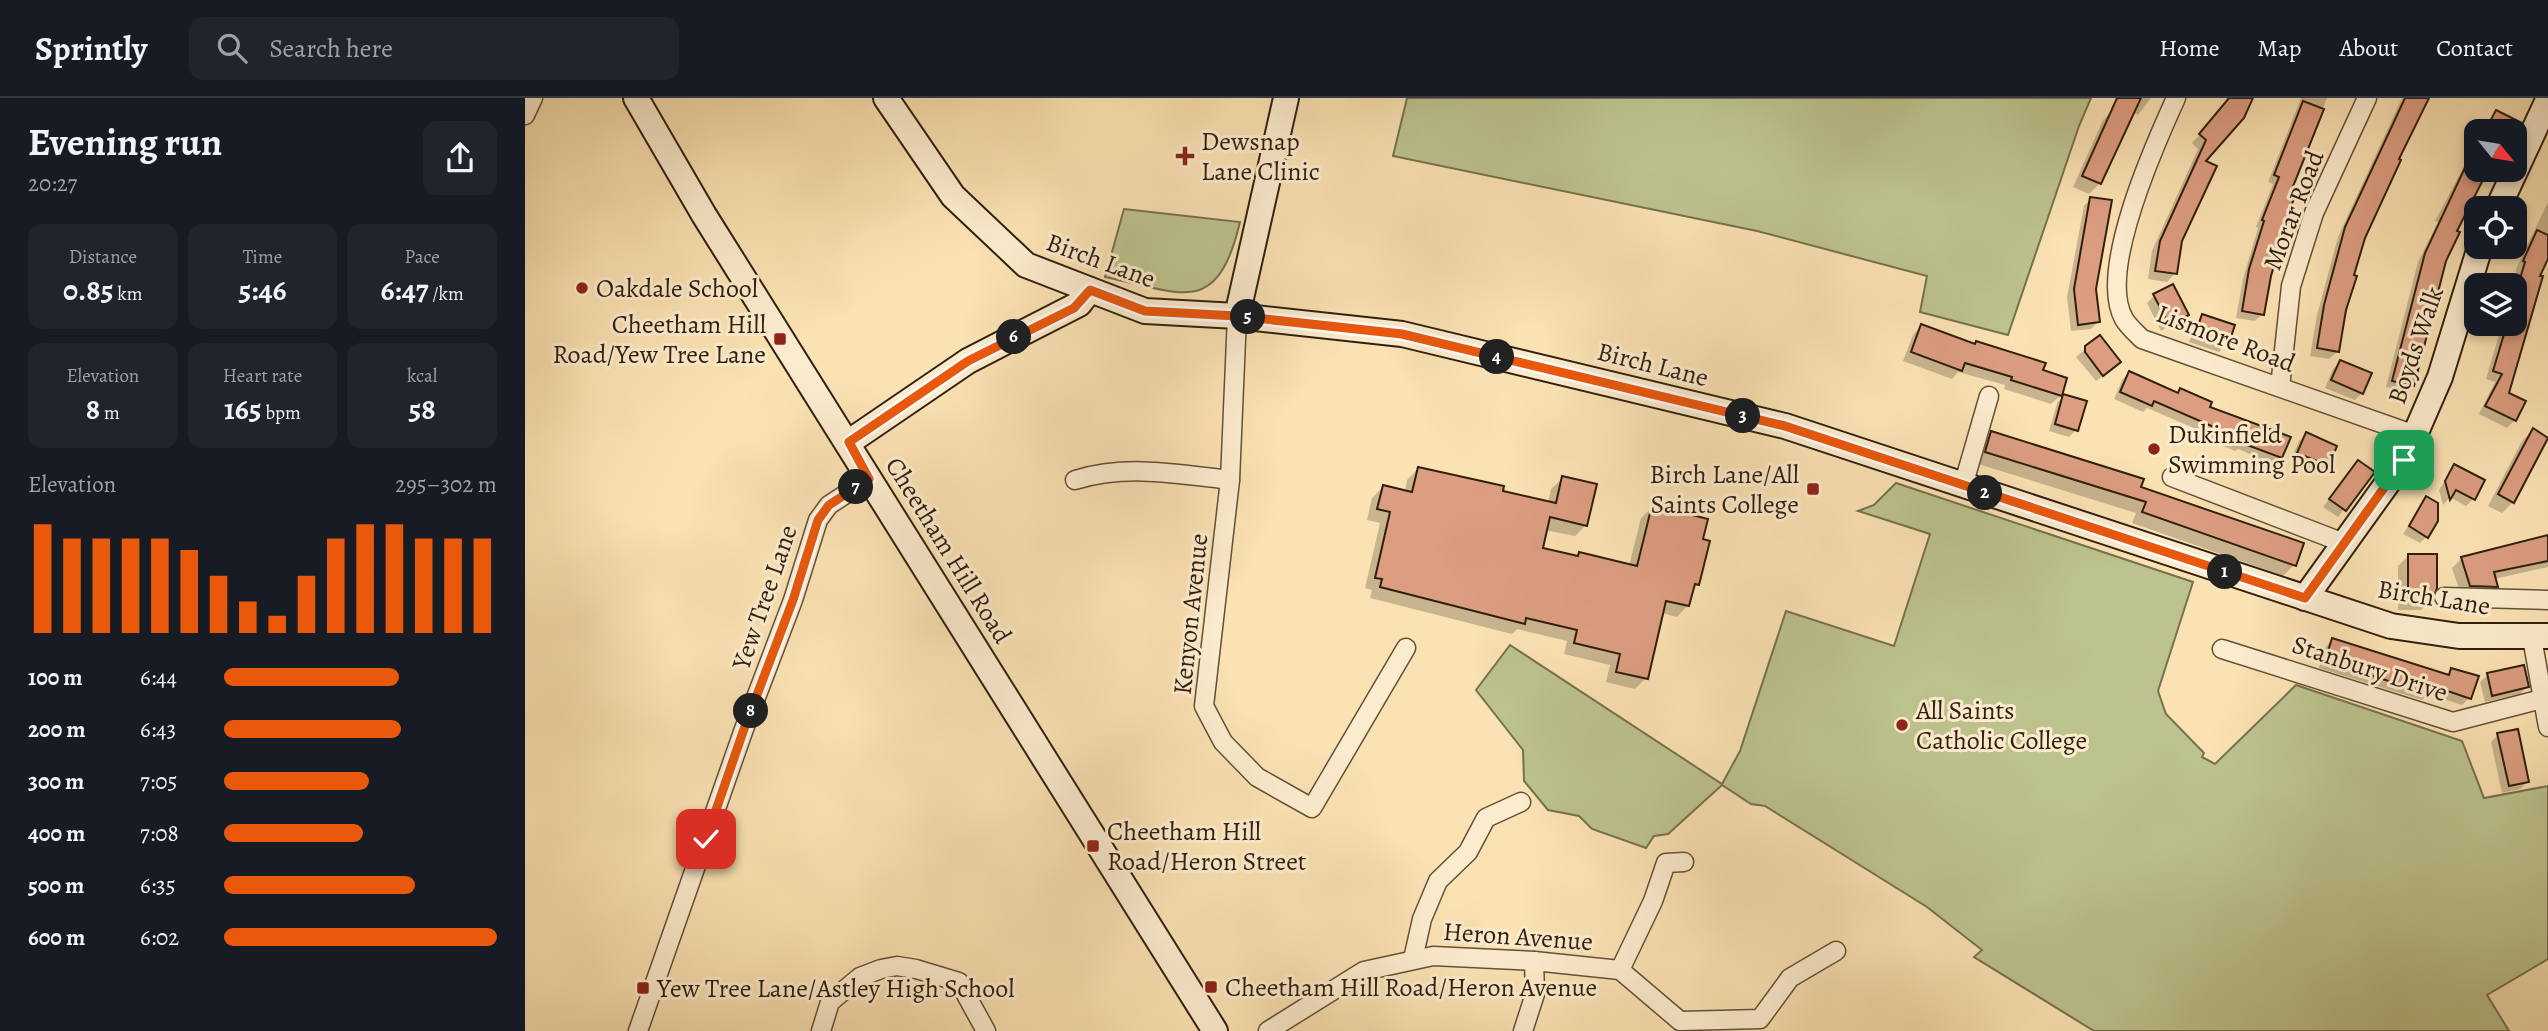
<!DOCTYPE html>
<html lang="en">
<head>
<meta charset="utf-8">
<style>
	:root { --surface:#171b24; --page:#20242c; --text:#f1f3f6; --muted:#9ea1a6; --line:#363941; --accent:#ea580c }
	body { margin:0; font-family:Alegreya,serif; background:var(--page); color:var(--text); height:100vh; display:flex; flex-direction:column; font-size:26px; white-space:nowrap }
	* { box-sizing:border-box; margin:0 }
	p { font-size:23px; color:var(--muted) }
	.icon { flex:none; width:38px; height:38px; fill:none; stroke:currentColor; stroke-width:2; stroke-linecap:round; stroke-linejoin:round }
	.map { position:relative; flex:1; overflow:hidden }
	.sheet { display:flex; flex-direction:column; background:var(--surface); width:525px }
	.sheet>* { flex:none }
	.needle { width:46px; rotate:120deg }
	.buttons { position:absolute; left:1939px; top:21px; display:grid; gap:14px }
	.buttons a { display:grid; place-items:center; width:63px; height:63px; border-radius:14px; background:var(--surface); box-shadow:0 4px 10px #0003; font-size:35px }
	.pin { position:absolute; display:grid; place-items:center; width:60px; height:60px; color:#fff; margin:-30px; border-radius:14px; box-shadow:0 4px 10px #0006 }
	.km { position:absolute; width:35px; height:35px; margin:-18px; border-radius:50%; background:#222; color:#fff; font-size:19px; line-height:35px; text-align:center }
	.round { display:grid; place-items:center; flex:none; width:74px; height:74px; border-radius:14px; background:var(--page) }
	.overview { display:flex; align-items:center; justify-content:space-between; height:119px; padding:0 28px }
	h1 { font-size:38px; font-weight:700; line-height:52px }
	.figures { display:grid; grid-template-columns:repeat(3,1fr); gap:10px; height:119px; padding:7px 28px }
	.figures div { display:grid; align-content:center; border-radius:14px; background:var(--page); text-align:center }
	.figures b { font-size:30px; font-weight:700 }
	.figures small { font-size:19px; font-weight:400 }
	.figures p { font-size:19px }
	.chart { height:196px; padding:14px 28px }
	.chart p { display:flex; justify-content:space-between }
	.chart svg { width:100%; height:126px; margin-top:7px; stroke:var(--accent); stroke-width:6 }
	ul { padding:0 28px; list-style:none; font-size:23px }
	li { display:grid; grid-template-columns:112px 84px 1fr; align-items:center; height:52px }
	li i { height:18px; border-radius:9px; background:var(--accent) }
	header { display:flex; align-items:center; gap:42px; box-sizing:border-box; height:98px; padding:0 35px; background:var(--surface); border-bottom:2px solid var(--line) }
	header strong { font-size:33px }
	nav { display:flex; gap:38px; margin-inline-start:auto; font-size:24px }
	.search { width:490px; height:63px; background:var(--page); display:flex; align-items:center; gap:18px; box-sizing:border-box; padding:0 24px; border-radius:14px; color:var(--muted); font-size:26px }
	main { display:flex; flex:1; min-height:0 }
	.map>svg:first-child { display:block }
</style>
</head>
<body>
<header>
<strong>Sprintly</strong>
<div class="search"><svg class="icon" aria-label="search" viewBox="0 0 24 24"><circle cx="10" cy="10" r="6"/><path d="M15 15l6 6"/></svg>Search here</div>
<nav><a>Home</a><a>Map</a><a>About</a><a>Contact</a></nav>
</header>
<main>
<section class="sheet">
<div class="overview"><div><h1>Evening run</h1><p>20:27</p></div><a class="round"><svg class="icon" aria-label="share" viewBox="0 0 24 24"><path d="M12 15V3M7 8l5-5 5 5M5 13v7h14v-7"/></svg></a></div>
<div class="figures">
<div><p>Distance</p><b>0.85<small> km</small></b></div>
<div><p>Time</p><b>5:46</b></div>
<div><p>Pace</p><b>6:47<small> /km</small></b></div>
</div>
<div class="figures">
<div><p>Elevation</p><b>8<small> m</small></b></div>
<div><p>Heart rate</p><b>165<small> bpm</small></b></div>
<div><p>kcal</p><b>58</b></div>
</div>
<div class="chart"><p><span>Elevation</span>295–302 m</p>
<svg viewBox="0 0 160 44" preserveAspectRatio="none"><path d="M5 44V6M15 44V11M25 44V11M35 44V11M45 44V11M55 44V15M65 44V24M75 44V33M85 44V38M95 44V24M105 44V11M115 44V6M125 44V6M135 44V11M145 44V11M155 44V11"/></svg>
</div>
<ul>
<li><b>100 m</b>6:44<i style="width:64%"></i></li>
<li><b>200 m</b>6:43<i style="width:65%"></i></li>
<li><b>300 m</b>7:05<i style="width:53%"></i></li>
<li><b>400 m</b>7:08<i style="width:51%"></i></li>
<li><b>500 m</b>6:35<i style="width:70%"></i></li>
<li><b>600 m</b>6:02<i style="width:100%"></i></li>
</ul>
</section>
<div class="map">
<svg width="2023" height="933" viewBox="0 0 2023 933">
	<rect width="100%" height="100%" fill="#fbe2b3"/>
	<filter id="stains"><feTurbulence type="fractalNoise" baseFrequency=".00286" numOctaves="4"/><feColorMatrix values="0 0 0 0 .2 0 0 0 0 .09 0 0 0 0 .02 0 0 0 .5 -.17"/></filter>
	<radialGradient id="worn" r=".72"><stop offset=".6" stop-color="#630" stop-opacity="0"/><stop offset="1" stop-color="#630" stop-opacity=".3"/></radialGradient>
	<!-- green -->
	<g fill="#bdc38e" stroke="#76714e" stroke-width="2">
		<path d="M882 0H1566L1554 28 1483 237 1395 214 1402 178 1232 133 868 58Z"/>
		<path d="M599 111 715 124C692 220 658 195 580 179Z"/>
		<path d="M1371 385 1668 484 1633 593 1641 616 1679 655 1677 659 1690 666 1771 587 1937 643 1959 700 2023 688V861L1962 897 1984 933H1569L1449 859 1457 852 1402 809 1240 708 1226 706 1197 687 1143 736 1129 738 1121 750 1067 731 1054 718 1023 712 999 683 998 652 951 592 985 547 1197 686 1215 653 1261 513 1369 548 1405 436 1333 413 1349 407Z"/>
	</g>
	<!-- shadow -->
	<g fill="#0003">
		<path d="M1600 0H1626L1613 17 1596 9Z"/>
		<path d="M1702 0H1727L1678 63 1655 143 1650 175 1642 184 1623 181 1627 153 1673 51 1667 45 1693 17Z"/>
		<path d="M1776 0H1802L1763 97 1737 216 1730 223 1711 220 1718 181 1733 130 1731 129 1748 86 1743 84Z"/>
		<path d="M1877 0H1902L1871 62 1839 139 1813 253 1804 261 1785 258 1792 217 1813 139Z"/>
		<path d="M1589 11 1575 85 1564 96 1548 89 1578 22Z"/>
		<path d="M1972 14 1989 23 1983 33H1958Z"/>
		<path d="M1951 46V72H1963L1930 133 1919 162 1887 287 1880 294 1861 289 1893 164 1913 124 1910 123Z"/>
		<path d="M1566 101 1573 224 1566 231 1546 233 1542 199 1559 108Z"/>
		<path d="M2023 104V158L2013 179 1982 296 1990 322 1982 330 1954 316 1970 284 1961 281 1977 226H1990L1991 171Z"/>
		<path d="M1629 198 1661 216 1636 233 1622 205Z"/>
		<path d="M1678 218 1701 247 1694 254 1664 244 1671 225Z"/>
		<path d="M1396 228 1540 282 1533 304 1539 298 1551 332 1544 339 1524 333 1534 299 1526 306 1479 291 1480 287 1433 274 1427 281 1378 263 1388 237Z"/>
		<path d="M1575 239 1587 271 1571 283 1551 259Z"/>
		<path d="M1815 264 1837 295 1830 302 1800 290 1808 271Z"/>
		<path d="M1604 275 1683 310 1755 359 1748 366 1713 351 1710 353 1681 341 1683 336 1622 310 1618 314 1589 301 1597 282Z"/>
		<path d="M2008 332 2022 339 1988 404 1977 415 1963 408 1997 343Z"/>
		<path d="M1466 335 1614 390 1769 467 1758 478 1607 425 1611 415 1450 365 1455 346Z"/>
		<path d="M1781 336 1810 349 1802 367 1795 374 1766 362 1774 343Z"/>
		<path d="M1833 364 1847 375 1813 419 1798 409Z"/>
		<path d="M1929 368 1948 401 1941 408 1925 399 1918 407 1914 392Z"/>
		<path d="M893 371 1023 405 1026 391 1038 380 1061 427 1050 438 1020 432 1016 451 1104 468 1116 420 1128 409 1176 442 1173 486 1167 492 1163 507 1152 519 1137 515 1121 580 1110 591 1081 584 1085 567 1039 556 1042 543 992 531 987 536 845 500 847 492 840 490 855 425 842 422 847 400 858 389 880 394 882 382Z"/>
		<path d="M1902 400V438L1895 445 1878 436Z"/>
		<path d="M2023 440V469L1969 481 1971 489 1962 498 1936 497 1927 470 1937 460Z"/>
		<path d="M1884 457 1907 501 1896 512H1873V468Z"/>
		<path d="M1807 542 1920 578 1927 571 1944 600 1937 607 1903 596 1897 602 1794 570 1800 550Z"/>
		<path d="M1963 577 2002 589 1995 596 1960 604 1955 584Z"/>
		<path d="M1973 637 2002 684 1995 691 1977 695 1966 644Z"/>
	</g>
	<!-- building -->
	<g fill="#dc9d80" stroke="#301f0d" stroke-width="2">
		<path d="M1592 0H1616L1576 86 1557 78Z"/>
		<path d="M1704 0H1728L1719 20 1681 63 1692 68 1657 143 1652 176 1630 173 1635 143 1681 42 1674 36Z"/>
		<path d="M1880 0H1904L1874 61 1876 62 1840 140 1829 177 1832 178 1821 212 1814 254 1792 250 1799 207 1820 129Z"/>
		<path d="M1778 3 1799 11 1765 96 1770 98 1754 139 1757 140 1746 178 1739 217 1717 213 1724 171 1739 123 1737 122 1754 79 1749 77Z"/>
		<path d="M1971 12 1991 22 1985 33H1960Z"/>
		<path d="M1951 46V72H1963L1932 133 1935 134 1921 163 1889 288 1867 283 1900 155Z"/>
		<path d="M1565 99 1587 102 1571 191 1575 224 1553 227 1549 191Z"/>
		<path d="M2012 132 2023 137V161L2015 178H2018L1984 295 2001 303 1991 323 1960 308 1977 276 1968 273 1982 226H1990V197L2000 164 1998 163Z"/>
		<path d="M1648 186 1664 217 1644 227 1628 196Z"/>
		<path d="M1677 216 1710 227 1703 248 1670 237Z"/>
		<path d="M1396 226 1450 246 1451 243 1521 265 1518 272 1542 280 1537 298 1486 282 1487 279 1440 265 1437 273 1386 254Z"/>
		<path d="M1575 237 1596 264 1578 278 1560 254V248Z"/>
		<path d="M1815 262 1847 275 1838 296 1806 282Z"/>
		<path d="M1604 273 1653 295 1655 290 1687 304 1685 309 1766 339 1757 360 1687 334 1689 329 1629 303 1627 308 1595 294Z"/>
		<path d="M1538 296 1562 303 1553 333 1530 326Z"/>
		<path d="M2008 330 2023 340 1989 405 1973 396Z"/>
		<path d="M1466 333 1619 381 1616 389 1779 445 1771 468 1617 414 1621 404 1460 354Z"/>
		<path d="M1781 334 1812 348 1804 368 1772 355Z"/>
		<path d="M1833 362 1850 374 1821 413 1804 401Z"/>
		<path d="M1929 366 1960 382 1950 402 1931 392 1925 402 1920 383Z"/>
		<path d="M893 369 979 388 978 393 1031 405 1037 378 1072 386 1062 428 1025 419 1018 450 1053 458 1054 454 1112 468 1127 407 1183 421 1178 441 1185 443 1174 487 1170 486 1164 508 1141 503 1123 581 1091 574 1095 556 1049 545 1052 532 1001 520 1000 526 855 489 857 481 850 480 865 414 852 411 858 387 887 394Z"/>
		<path d="M1901 398 1913 405V423L1903 440 1884 428Z"/>
		<path d="M2023 437V463L1969 474 1973 489 1945 488 1936 459Z"/>
		<path d="M1883 456H1912V490L1908 502H1883Z"/>
		<path d="M1807 540 1924 577 1926 570 1954 578 1946 601 1908 588 1905 596 1800 563Z"/>
		<path d="M1999 567 2004 589 1967 598 1962 575Z"/>
		<path d="M1993 631 2004 684 1984 688 1972 635Z"/>
	</g>
	<g fill="none" stroke-linecap="round" stroke-linejoin="round">
		<!-- street casing -->
		<g stroke="#635036" stroke-width="21">
			<g id="street">
				<path d="M1651 0C1630 46 1572 174 1599 221 1603 228 1611 235 1617 241L1890 337"/>
				<path d="M0 17 8 0"/>
				<path d="M712 218 705 382 679 608 698 644 732 679 787 710 881 550"/>
				<path d="M1755 289 1766 188 1789 115 1842 0"/>
				<path d="M1647 379 1819 445"/>
				<path d="M550 382C602 366 653 376 705 382"/>
				<path d="M1438 388 1464 298"/>
				<path d="M1919 499 2023 502"/>
				<path d="M2007 540 2023 629"/>
				<path d="M1697 551 1928 624 2017 601"/>
				<path d="M888 861 897 821 913 783 943 754 961 720 996 704"/>
				<path d="M1095 872 1128 803 1141 765 1159 764"/>
				<path d="M1155 923 1235 921 1265 880 1311 853"/>
				<path d="M113 933 219 631 268 502 293 422 304 407 344 381"/>
				<path d="M296 933 305 904 335 879 356 871 372 868 391 871 434 884 461 933"/>
				<path d="M743 933 839 873 908 858 1009 863 1095 872 1155 923"/>
				<path d="M998 933 1010 896 1009 863"/>
			</g>
		</g>
		<!-- secondary casing -->
		<g stroke="#301f0d" stroke-width="28">
			<g id="secondary">
				<path d="M111 0 179 117 690 933"/>
				<path d="M361 0 428 98 501 167 620 213 712 218 877 236 1260 328 1866 528 1934 538H2023"/>
				<path d="M1973 110 2023 2"/>
				<path d="M712 218 761 0"/>
				<path d="M324 344 443 263 554 206 565 192"/>
				<path d="M1780 500 1879 362 1915 279 1955 149"/>
			</g>
		</g>
		<!-- street -->
		<use href="#street" stroke="#fcecce" stroke-width="18"/>
		<!-- secondary -->
		<use href="#secondary" stroke="#fcecce" stroke-width="24"/>
	</g>
	<g fill="none" stroke-linecap="round" stroke-linejoin="round">
		<!-- route casing -->
		<g stroke="#fff" stroke-width="14">
			<path id="route" d="M181 741 219 631 268 502 293 422 304 407 344 381 324 344 443 263 549 210 565 192 620 213 712 218 877 236 1260 328 1780 500 1879 362"/>
		</g>
		<!-- route -->
		<use href="#route" stroke="#ea580c" stroke-width="9"/>
	</g>
	<!-- markers -->
	<g fill="#8f2418" stroke="#fcecce" stroke-width="2.5">
		<path d="M656.5 47.5h7v7h7v7h-7v7h-7v-7h-7v-7h7z"/>
		<circle cx="57" cy="190" r="7"/>
		<rect x="248" y="234" width="14" height="14" rx="3.5"/>
		<circle cx="1629" cy="351" r="7"/>
		<rect x="1281" y="384" width="14" height="14" rx="3.5"/>
		<circle cx="1377" cy="627" r="7"/>
		<rect x="561" y="741" width="14" height="14" rx="3.5"/>
		<rect x="679" y="882" width="14" height="14" rx="3.5"/>
		<rect x="111" y="883" width="14" height="14" rx="3.5"/>
	</g>
	<g text-anchor="middle" stroke-width="6" stroke-linejoin="round" paint-order="stroke">
		<!-- poi labels -->
		<g font-size="26" fill="#301f0d" stroke="#fcecce" text-anchor="start">
			<text x="676" y="52">Dewsnap<tspan x="676" dy="30">Lane Clinic</tspan></text>
			<text x="71" y="199">Oakdale School</text>
			<text x="241" y="235" text-anchor="end">Cheetham Hill<tspan x="241" dy="30">Road/Yew Tree Lane</tspan></text>
			<text x="1643" y="345">Dukinfield<tspan x="1643" dy="30">Swimming Pool</tspan></text>
			<text x="1274" y="385" text-anchor="end">Birch Lane/All<tspan x="1274" dy="30">Saints College</tspan></text>
			<text x="1391" y="621">All Saints<tspan x="1391" dy="30">Catholic College</tspan></text>
			<text x="582" y="742">Cheetham Hill<tspan x="582" dy="30">Road/Heron Street</tspan></text>
			<text x="700" y="898">Cheetham Hill Road/Heron Avenue</text>
			<text x="132" y="899">Yew Tree Lane/Astley High School</text>
		</g>
		<!-- street labels -->
		<g font-size="26" fill="#301f0d" stroke="#fcecce">
			<text transform="translate(1768 112) rotate(-69)" y="9">Morar Road</text>
			<text transform="translate(576 162) rotate(20)" y="9">Birch Lane</text>
			<text transform="translate(1701 240) rotate(21)" y="9">Lismore Road</text>
			<text transform="translate(1890 247) rotate(-71)" y="9">Boyds Walk</text>
			<text transform="translate(1128 266) rotate(14)" y="9">Birch Lane</text>
			<text transform="translate(424 452) rotate(58)" y="9">Cheetham Hill Road</text>
			<text transform="translate(239 499) rotate(-71)" y="9">Yew Tree Lane</text>
			<text transform="translate(1909 499) rotate(9)" y="9">Birch Lane</text>
			<text transform="translate(665 516) rotate(-84)" y="9">Kenyon Avenue</text>
			<text transform="translate(1845 570) rotate(18)" y="9">Stanbury Drive</text>
			<text transform="translate(993 838) rotate(4)" y="9">Heron Avenue</text>
		</g>
	</g>
	<rect width="100%" height="100%" filter="url(#stains)"/>
	<rect width="100%" height="100%" fill="url(#worn)"/>
</svg>
<div class="buttons">
<a><svg class="needle" viewBox="-14 -14 28 28"><path d="M0-13l5 13h-10z" fill="#e53935"/><path d="M0 13l5-13h-10z" fill="#9ea1a6"/></svg></a>
<a><svg class="icon" aria-label="locate" viewBox="0 0 24 24"><circle cx="12" cy="12" r="6"/><path d="M12 2v4M12 18v4M2 12h4M18 12h4"/></svg></a>
<a><svg class="icon" aria-label="layers" viewBox="0 0 24 24"><path d="M12 4l9 5-9 5-9-5zM3 14l9 5 9-5"/></svg></a>
</div>
<div class="pin" style="left:1879px;top:362px;background:#1e9e55"><svg class="icon" aria-label="arrive" viewBox="0 0 24 24"><path d="M6 21V4h12l-3 4 3 4H6"/></svg></div>
<div class="pin" style="left:181px;top:741px;background:#d93025"><svg class="icon" aria-label="check" viewBox="0 0 24 24"><path d="M5 12l5 5 9-10"/></svg></div>
<b class="km" style="left:1700px;top:474px">1</b>
<b class="km" style="left:1460px;top:395px">2</b>
<b class="km" style="left:1218px;top:318px">3</b>
<b class="km" style="left:972px;top:259px">4</b>
<b class="km" style="left:723px;top:219px">5</b>
<b class="km" style="left:489px;top:239px">6</b>
<b class="km" style="left:331px;top:389px">7</b>
<b class="km" style="left:226px;top:613px">8</b>
</div>
</main>
</body>
</html>
